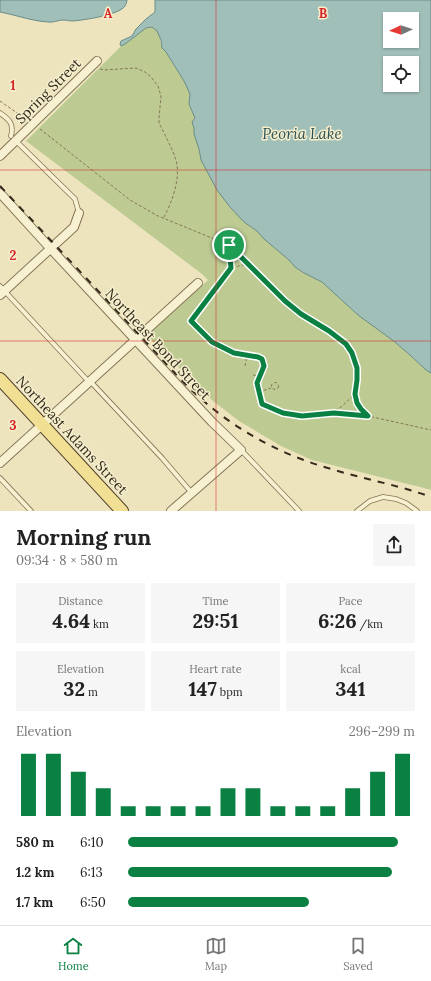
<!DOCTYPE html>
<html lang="en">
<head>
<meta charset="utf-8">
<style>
	:root { --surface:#fff; --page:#f6f6f6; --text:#222; --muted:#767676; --line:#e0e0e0; --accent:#0b8043 }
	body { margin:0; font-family:Lora,serif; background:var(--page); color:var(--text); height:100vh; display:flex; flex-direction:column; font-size:15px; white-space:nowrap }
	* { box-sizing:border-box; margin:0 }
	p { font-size:13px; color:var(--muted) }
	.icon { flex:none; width:22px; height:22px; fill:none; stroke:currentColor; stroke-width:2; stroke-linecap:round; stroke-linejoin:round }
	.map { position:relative; height:511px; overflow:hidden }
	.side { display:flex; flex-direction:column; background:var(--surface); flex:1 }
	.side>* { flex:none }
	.needle { width:26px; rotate:267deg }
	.tools { position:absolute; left:383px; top:12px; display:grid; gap:8px }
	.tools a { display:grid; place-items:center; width:36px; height:36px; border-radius:0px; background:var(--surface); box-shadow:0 1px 3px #0004; font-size:20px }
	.pin { position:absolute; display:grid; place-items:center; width:34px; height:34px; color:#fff; margin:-17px; border:2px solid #fff; border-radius:50%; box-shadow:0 1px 4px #0007 }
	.round { display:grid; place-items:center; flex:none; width:42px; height:42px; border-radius:0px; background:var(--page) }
	.head { display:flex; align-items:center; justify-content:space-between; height:68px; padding:0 16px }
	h1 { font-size:22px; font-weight:800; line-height:30px }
	.metrics { display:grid; grid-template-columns:repeat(3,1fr); gap:6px; height:68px; padding:4px 16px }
	.metrics div { display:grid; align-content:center; border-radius:0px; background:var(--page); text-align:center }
	.metrics b { font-size:20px; font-weight:800 }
	.metrics small { font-size:11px; font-weight:400 }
	.metrics p { font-size:11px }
	.chart { height:112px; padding:8px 16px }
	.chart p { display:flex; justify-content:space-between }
	.chart svg { width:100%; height:72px; margin-top:4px; stroke:var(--accent); stroke-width:6 }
	ul { padding:0 16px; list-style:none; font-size:13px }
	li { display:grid; grid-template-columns:64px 48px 1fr; align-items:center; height:30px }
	li i { height:10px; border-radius:5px; background:var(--accent) }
	.tabs { display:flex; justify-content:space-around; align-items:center; height:56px; border-top:1px solid var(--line); background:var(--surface); font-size:11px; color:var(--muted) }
	.tabs a { display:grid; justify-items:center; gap:2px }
	.tabs .selected { color:var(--accent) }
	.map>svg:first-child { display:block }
</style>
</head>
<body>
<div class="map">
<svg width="431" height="511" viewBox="0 0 431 511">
	<rect width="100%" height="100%" fill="#ede4be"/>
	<!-- green -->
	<path fill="#bdcb92" d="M152 27C164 35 157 44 166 52L184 81 190 94 189 104 195 118 192 122 194 128V134L199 149 201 160 244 222 257 231 264 239 289 260 295 267 304 273 322 282 358 315 395 342 411 356 426 370 431 373V490L424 488 312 460 281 446 239 421 213 401 147 336 208 280 202 274 26 141 121 46C132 41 140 28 152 27Z"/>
	<!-- water -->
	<g fill="#a1bfb9" stroke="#698c87" fill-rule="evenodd">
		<path d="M0 0H127C127 2 126 4 125 6 119 15 84 20 73 21 69 21 66 20 63 20 58 20 53 23 48 22 32 21 16 15 0 12Z"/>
		<path d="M155 0H431V373L426 370 411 356 395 342 358 315 322 282 304 273 295 267 289 260 264 239 257 231 244 222 230 207 217 190 201 160 199 149 194 134V128L192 122 195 118 189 104 190 94 184 81 166 52 162 48 161 40 157 31 152 27 146 28 125 44 121 46 120 44 121 41 132 36 136 29 146 19 155 12ZM390 19H412V41H390ZM390 63H412V85H390Z"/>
	</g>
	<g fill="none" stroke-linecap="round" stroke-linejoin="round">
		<!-- service casing -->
		<g stroke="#857557" stroke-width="5.5">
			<g id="service">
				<path d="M0 113C10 120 14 124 11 136"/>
				<path d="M16 141 75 199 79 213"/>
				<path d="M0 286 89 382"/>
				<path d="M90 381 162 458 191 492"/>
				<path d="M241 450 299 511"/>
				<path d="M0 478 31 511"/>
				<path d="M357 511 370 501 383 497 396 499 406 503 417 511"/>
			</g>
		</g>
		<!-- minor casing -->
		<g stroke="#857557" stroke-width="10">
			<g id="minor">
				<path d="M0 156 97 61"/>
				<path d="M0 193 50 248 212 422 241 450 171 511"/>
				<path d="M0 295 74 227 79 213"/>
				<path d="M0 463 198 283"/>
			</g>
		</g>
		<!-- primary casing -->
		<g stroke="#52422c" stroke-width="14">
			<path id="primary" d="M0 379 122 511"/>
		</g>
		<!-- path -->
		<g stroke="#857557" stroke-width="1" stroke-dasharray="3 2" stroke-linecap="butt">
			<path d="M100 69 104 70 136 68 145 72 151 77 158 86 161 96 159 118V123C165 135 172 148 176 160 181 178 172 202 164 217"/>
			<path d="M0 101 27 120"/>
			<path d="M40 129 130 200 158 216 229 245 285 301 301 314 329 331 346 344 352 353 357 368V380L355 394 357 403 361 409 368 416 431 430"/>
			<path d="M229 245 231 268 191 321 212 342 234 353 258 357 262 359 264 366 257 383 262 404 283 413 302 416 334 413 367 415"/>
			<path d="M232 268 242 265 250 266"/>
			<path d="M245 366 247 355"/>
			<path d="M253 375 258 376"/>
			<circle cx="275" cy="386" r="3.5"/>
			<path d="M259 392 271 388"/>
			<path d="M331 413 341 407 355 394"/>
		</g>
		<!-- service -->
		<use href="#service" stroke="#f8f1d1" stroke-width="4"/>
		<!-- minor -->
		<use href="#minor" stroke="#f8f1d1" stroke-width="8"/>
		<!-- primary -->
		<use href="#primary" stroke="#f1df94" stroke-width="12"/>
		<!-- rail -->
		<path stroke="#342a1c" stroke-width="2" stroke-dasharray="7 7" stroke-linecap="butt" d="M0 186 173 371C181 380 190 389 199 397 237 431 282 455 331 469 364 479 398 485 431 497"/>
	</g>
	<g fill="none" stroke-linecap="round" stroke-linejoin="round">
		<!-- route casing -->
		<g stroke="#fff" stroke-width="8">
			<path id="route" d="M229 245 285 301 301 314 329 331 346 344 352 353 357 368V380L355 394 357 403 361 409 368 416 334 413 302 416 283 413 262 404 257 383 264 366 262 359 258 357 234 353 212 342 191 321 231 268Z"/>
		</g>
		<!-- route -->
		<use href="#route" stroke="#0b8043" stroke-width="5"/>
	</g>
	<!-- grid -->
	<path fill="none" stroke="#d62828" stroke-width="1" stroke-opacity="0.55" d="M216 0V511M0 170H431M0 341H431"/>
	<g text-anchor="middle" stroke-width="3" stroke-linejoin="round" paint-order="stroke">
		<!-- street labels -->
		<g font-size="14" fill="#342a1c" stroke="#f5eecd">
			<text transform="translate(48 91) rotate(-45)" y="5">Spring Street</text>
			<text transform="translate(158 344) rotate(47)" y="5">Northeast Bond Street</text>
			<text transform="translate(72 435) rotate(47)" y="5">Northeast Adams Street</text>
		</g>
		<!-- water labels -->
		<g font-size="15" font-style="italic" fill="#2b5254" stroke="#f5eecd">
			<text x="302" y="139">Peoria Lake</text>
		</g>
	</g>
	<g font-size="13" text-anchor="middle" font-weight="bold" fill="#d62828" stroke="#f5eecd" stroke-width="3" stroke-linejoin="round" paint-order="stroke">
		<text x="108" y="18">A</text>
		<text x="323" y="18">B</text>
		<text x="13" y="90">1</text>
		<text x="13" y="260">2</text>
		<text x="13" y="430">3</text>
	</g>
</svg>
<div class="tools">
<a><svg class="needle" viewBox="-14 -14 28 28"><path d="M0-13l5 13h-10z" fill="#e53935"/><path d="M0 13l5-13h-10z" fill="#767676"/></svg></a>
<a><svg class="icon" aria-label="locate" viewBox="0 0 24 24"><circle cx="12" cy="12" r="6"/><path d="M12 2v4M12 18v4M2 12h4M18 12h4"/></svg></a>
</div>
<div class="pin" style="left:229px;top:245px;background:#1e9e55"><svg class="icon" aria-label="arrive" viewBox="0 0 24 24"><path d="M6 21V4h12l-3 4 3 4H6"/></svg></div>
</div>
<section class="side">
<div class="head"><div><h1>Morning run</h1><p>09:34 · 8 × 580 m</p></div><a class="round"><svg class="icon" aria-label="share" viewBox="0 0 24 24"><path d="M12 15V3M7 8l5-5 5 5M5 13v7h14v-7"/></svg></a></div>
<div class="metrics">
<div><p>Distance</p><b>4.64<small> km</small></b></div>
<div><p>Time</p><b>29:51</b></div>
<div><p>Pace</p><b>6:26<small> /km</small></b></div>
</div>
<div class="metrics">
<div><p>Elevation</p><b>32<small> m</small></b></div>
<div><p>Heart rate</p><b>147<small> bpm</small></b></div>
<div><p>kcal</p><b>341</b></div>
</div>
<div class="chart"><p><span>Elevation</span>296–299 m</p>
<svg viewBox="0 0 160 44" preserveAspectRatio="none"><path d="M5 44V6M15 44V6M25 44V17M35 44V27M45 44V38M55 44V38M65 44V38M75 44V38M85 44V27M95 44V27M105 44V38M115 44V38M125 44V38M135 44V27M145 44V17M155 44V6"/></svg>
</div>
<ul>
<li><b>580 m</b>6:10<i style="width:94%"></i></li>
<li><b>1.2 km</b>6:13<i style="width:92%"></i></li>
<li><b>1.7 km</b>6:50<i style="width:63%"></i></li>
</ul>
</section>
<nav class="tabs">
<a class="selected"><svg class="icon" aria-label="home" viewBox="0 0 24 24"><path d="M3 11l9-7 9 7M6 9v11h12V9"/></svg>Home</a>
<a><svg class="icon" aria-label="map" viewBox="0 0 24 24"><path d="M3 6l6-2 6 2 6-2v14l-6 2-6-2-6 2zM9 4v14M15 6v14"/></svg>Map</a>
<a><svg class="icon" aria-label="saved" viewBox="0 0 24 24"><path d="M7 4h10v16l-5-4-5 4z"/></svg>Saved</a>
</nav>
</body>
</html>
